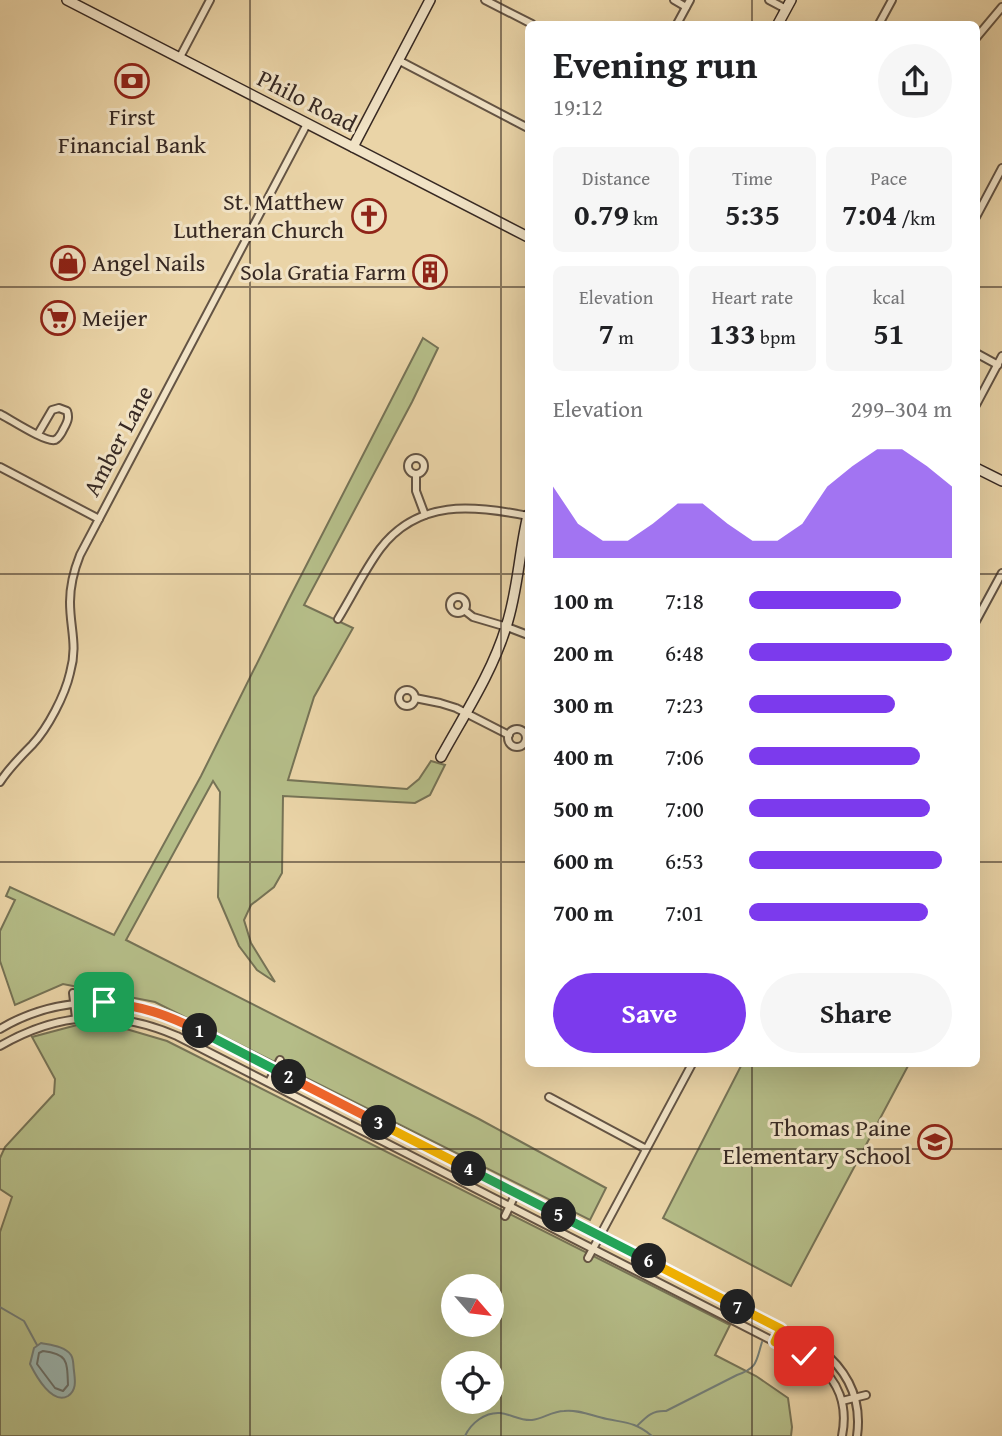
<!DOCTYPE html>
<html lang="en">
<head>
<meta charset="utf-8">
<style>
	:root { --surface:#fff; --page:#f6f6f6; --text:#202124; --muted:#757577; --accent:#7c3aed }
	body { margin:0; font-family:"Gentium Book Plus",serif; background:var(--page); color:var(--text); height:100vh; display:flex; flex-direction:column; font-size:26px; white-space:nowrap }
	* { box-sizing:border-box; margin:0 }
	p { font-size:23px; color:var(--muted) }
	.icon { flex:none; width:38px; height:38px; fill:none; stroke:currentColor; stroke-width:2; stroke-linecap:round; stroke-linejoin:round }
	.map { position:relative; flex:1; overflow:hidden }
	.details { position:absolute; left:525px; top:21px; width:455px; height:1046px; display:flex; flex-direction:column; background:var(--surface); border-radius:10px; box-shadow:0 7px 28px #0002 }
	.details>* { flex:none }
	.needle { width:46px; rotate:118deg }
	.fabs { position:absolute; left:441px; top:1274px; display:grid; gap:14px }
	.fabs a { display:grid; place-items:center; width:63px; height:63px; border-radius:50%; background:var(--surface); box-shadow:0 7px 28px #0002; font-size:35px }
	.pin { position:absolute; display:grid; place-items:center; width:60px; height:60px; color:#fff; margin:-30px; border-radius:14px; box-shadow:0 4px 10px #0006 }
	.km { position:absolute; width:35px; height:35px; margin:-18px; border-radius:50%; background:#222; color:#fff; font-size:19px; line-height:35px; text-align:center }
	.round { display:grid; place-items:center; flex:none; width:74px; height:74px; border-radius:37px; background:var(--page) }
	.head { display:flex; align-items:center; justify-content:space-between; height:119px; padding:0 28px }
	h1 { font-size:38px; font-weight:700; line-height:52px }
	.metrics { display:grid; grid-template-columns:repeat(3,1fr); gap:10px; height:119px; padding:7px 28px }
	.metrics div { display:grid; align-content:center; border-radius:10px; background:var(--page); text-align:center }
	.metrics b { font-size:30px; font-weight:700 }
	.metrics small { font-size:19px; font-weight:400 }
	.metrics p { font-size:19px }
	.chart { height:196px; padding:14px 28px }
	.chart p { display:flex; justify-content:space-between }
	.chart svg { width:100%; height:126px; margin-top:7px; fill:var(--accent); opacity:.7 }
	.button { display:flex; gap:14px; margin-top:auto; padding:14px 28px }
	.button a { flex:1; height:80px; border-radius:42px; background:var(--accent); color:#fff; font-size:28px; font-weight:700; line-height:80px; text-align:center }
	.button a+a { background:var(--page); color:var(--text) }
	ul { padding:0 28px; list-style:none; font-size:23px }
	li { display:grid; grid-template-columns:112px 84px 1fr; align-items:center; height:52px }
	li i { height:18px; border-radius:9px; background:var(--accent) }
	.map>svg:first-child { display:block }
</style>
</head>
<body>
<div class="map">
<svg width="1002" height="1436" viewBox="0 0 1002 1436">
	<rect width="100%" height="100%" fill="#ead4a7"/>
	<filter id="stains"><feTurbulence type="fractalNoise" baseFrequency=".00286" numOctaves="4"/><feColorMatrix values="0 0 0 0 .2 0 0 0 0 .09 0 0 0 0 .02 0 0 0 .5 -.17"/></filter>
	<radialGradient id="worn" r=".72"><stop offset=".6" stop-color="#630" stop-opacity="0"/><stop offset="1" stop-color="#630" stop-opacity=".3"/></radialGradient>
	<!-- green -->
	<g fill="#b5bd88" stroke="#767356" stroke-width="2" fill-rule="evenodd">
		<path d="M423 338 438 348 412 402 304 605 353 628 314 697 288 780 407 789 419 779 431 761 445 765 430 795 415 803 283 796 282 873 274 887 251 905 244 920 251 943 275 982 257 970 239 946 218 897 220 792 213 781 126 940 479 1119 606 1188 590 1220 155 1002 63 984 15 1005 0 961V931L15 900 6 896 10 887 114 935 201 776 288 601Z"/>
		<path d="M77 1025 116 1026 167 1041 730 1325 715 1355 756 1376 788 1398 792 1427 791 1436H0V1232L12 1197 0 1189V1158L5 1147 54 1094 55 1079 32 1037ZM453 1286H492V1325H453ZM453 1363H492V1402H453Z"/>
		<path d="M742 1064H909L791 1286 663 1218Z"/>
	</g>
	<!-- water -->
	<path fill="#9bb6b1" stroke="#737e78" stroke-width="2" d="M41 1343C50 1345 65 1346 71 1355 74 1360 73 1365 74 1371 75 1380 77 1390 68 1396 52 1405 36 1376 30 1364L34 1348Z"/>
	<g fill="none" stroke-linecap="round" stroke-linejoin="round">
		<!-- shore -->
		<path stroke="#69706a" stroke-width="2" d="M43 1351C68 1354 67 1361 68 1385L63 1391 55 1388 37 1364 39 1353Z"/>
		<!-- stream -->
		<g stroke="#737e78" stroke-width="2">
			<path d="M0 1307 24 1321 37 1345"/>
			<path d="M637 1426C646 1417 652 1410 666 1411L737 1375C758 1368 756 1361 762 1342"/>
			<path d="M465 1436C471 1423 485 1412 500 1413 511 1414 520 1421 532 1420 543 1419 552 1411 564 1411 578 1409 592 1416 607 1419 626 1423 635 1422 652 1436"/>
		</g>
		<!-- street casing -->
		<g stroke="#645444" stroke-width="10">
			<g id="street">
				<path d="M485 0 532 24"/>
				<path d="M674 0 686 7"/>
				<path d="M769 0 786 9"/>
				<path d="M677 24 690 0"/>
				<path d="M879 24 892 0"/>
				<path d="M976 38 1002 7"/>
				<path d="M180 57 210 0"/>
				<path d="M398 60 528 128"/>
				<path d="M976 217 1002 168"/>
				<path d="M976 353 998 365"/>
				<path d="M976 405 1002 356"/>
				<path d="M0 414C10 419 46 443 55 440 59 438 60 435 62 432 66 424 70 419 67 411L59 408 52 410 38 434"/>
				<circle cx="416" cy="466" r="8"/>
				<path d="M0 467 99 519"/>
				<path d="M416 474V491L425 515"/>
				<circle cx="458" cy="605" r="8"/>
				<path d="M464 610 473 617 507 627 528 635"/>
				<path d="M338 619C352 596 364 571 380 549 418 499 473 505 528 516"/>
				<path d="M976 621 1002 573"/>
				<circle cx="407" cy="698" r="8"/>
				<path d="M415 698 440 703 456 708 509 735"/>
				<circle cx="517" cy="738" r="9"/>
				<path d="M0 782C9 768 20 757 32 745 48 728 65 695 70 673 78 645 70 629 70 602 70 586 74 570 80 555L307 124"/>
				<path d="M73 993 76 1018"/>
				<path d="M0 1029C53 997 115 996 172 1017L820 1349C848 1371 862 1400 857 1436"/>
				<path d="M0 1046C59 1012 114 1009 177 1036L814 1362C839 1380 848 1406 842 1436"/>
				<path d="M269 1082 280 1060"/>
				<path d="M549 1097 646 1149"/>
				<path d="M505 1216 516 1193"/>
				<path d="M588 1258 692 1064"/>
				<path d="M842 1401 866 1395"/>
			</g>
		</g>
		<!-- secondary casing -->
		<g stroke="#372923" stroke-width="12">
			<g id="secondary">
				<path d="M67 0 528 237"/>
				<path d="M778 24 791 0"/>
				<path d="M353 147 430 0"/>
				<path d="M976 468 1002 481"/>
				<path d="M441 757C464 715 492 673 506 627 518 591 519 552 528 515"/>
			</g>
		</g>
		<!-- street -->
		<use href="#street" stroke="#f1e3c6" stroke-width="6"/>
		<!-- secondary -->
		<use href="#secondary" stroke="#f1e3c6" stroke-width="9"/>
	</g>
	<g fill="none" stroke-linecap="round" stroke-linejoin="round">
		<!-- split-1 casing -->
		<g stroke="#fff" stroke-width="14">
			<path id="split-1" d="M104 1002C142 1006 165 1014 200 1031"/>
		</g>
		<!-- split-2 casing -->
		<g stroke="#fff" stroke-width="14">
			<path id="split-2" d="M200 1031 289 1077"/>
		</g>
		<!-- split-3 casing -->
		<g stroke="#fff" stroke-width="14">
			<path id="split-3" d="M289 1077 379 1123"/>
		</g>
		<!-- split-4 casing -->
		<g stroke="#fff" stroke-width="14">
			<path id="split-4" d="M379 1123 469 1169"/>
		</g>
		<!-- split-5 casing -->
		<g stroke="#fff" stroke-width="14">
			<path id="split-5" d="M469 1169 559 1215"/>
		</g>
		<!-- split-6 casing -->
		<g stroke="#fff" stroke-width="14">
			<path id="split-6" d="M559 1215 649 1261"/>
		</g>
		<!-- split-7 casing -->
		<g stroke="#fff" stroke-width="14">
			<path id="split-7" d="M649 1261 738 1307"/>
		</g>
		<!-- split-8 casing -->
		<g stroke="#fff" stroke-width="14">
			<path id="split-8" d="M738 1307 781 1329 775 1342 804 1356"/>
		</g>
		<!-- split-1 -->
		<use href="#split-1" stroke="#f0652b" stroke-width="9"/>
		<!-- split-2 -->
		<use href="#split-2" stroke="#22a559" stroke-width="9"/>
		<!-- split-3 -->
		<use href="#split-3" stroke="#f0652b" stroke-width="9"/>
		<!-- split-4 -->
		<use href="#split-4" stroke="#f5b400" stroke-width="9"/>
		<!-- split-5 -->
		<use href="#split-5" stroke="#22a559" stroke-width="9"/>
		<!-- split-6 -->
		<use href="#split-6" stroke="#22a559" stroke-width="9"/>
		<!-- split-7 -->
		<use href="#split-7" stroke="#f5b400" stroke-width="9"/>
		<!-- split-8 -->
		<use href="#split-8" stroke="#f5b400" stroke-width="9"/>
	</g>
	<!-- grid -->
	<path fill="none" stroke="#372923" stroke-width="2" stroke-opacity="0.55" d="M250 0V1436M501 0V1436M752 0V24M0 287H528M976 287H1002M0 574H528M976 574H1002M0 862H528M976 862H1002M752 1064V1436M0 1149H1002"/>
	<!-- icons -->
	<defs>
		<g id="bank-ring" transform="scale(1.75)"><circle r="9.5" fill="#f1e3c6" stroke="#8f2418" stroke-width="1.5"/><path d="M-6-4H6V4H-6ZM0-2.3a2.3 2.3 0 1 0 0 4.6a2.3 2.3 0 1 0 0-4.6Z" fill="#8f2418"/></g>
		<g id="church-ring" transform="scale(1.75)"><circle r="9.5" fill="#f1e3c6" stroke="#8f2418" stroke-width="1.5"/><path d="M-1.2-6h2.4v3.5h3.3v2.4h-3.3V6h-2.4V-.1h-3.3v-2.4h3.3Z" fill="#8f2418"/></g>
		<g id="shop-ring" transform="scale(1.75)"><circle r="9.5" fill="#f1e3c6" stroke="#8f2418" stroke-width="1.5"/><path d="M-5-2.5h2.3a2.7 3.5 0 0 1 5.4 0H5L5.5 6h-11ZM-1.5-2.5h3a1.5 2.3 0 0 0-3 0Z" fill="#8f2418"/></g>
		<g id="building-ring" transform="scale(1.75)"><circle r="9.5" fill="#f1e3c6" stroke="#8f2418" stroke-width="1.5"/><path d="M-4-6H4V6H1V3H-1V6H-4ZM-2.5-4.3h1.7v1.8h-1.7ZM.8-4.3h1.7v1.8H.8ZM-2.5-1h1.7V.8h-1.7ZM.8-1h1.7V.8H.8Z" fill="#8f2418"/></g>
		<g id="supermarket-ring" transform="scale(1.75)"><circle r="9.5" fill="#f1e3c6" stroke="#8f2418" stroke-width="1.5"/><path d="M-6-5.5h2.5l.6 2H6L4.5 2H-2.5L-4.4-4H-6ZM-1.5 3.2a1.3 1.3 0 1 0 .1 0ZM3 3.2a1.3 1.3 0 1 0 .1 0Z" fill="#8f2418"/></g>
		<g id="school-ring" transform="scale(1.75)"><circle r="9.5" fill="#f1e3c6" stroke="#8f2418" stroke-width="1.5"/><path d="M0-5L7-2L0 1L-7-2ZM-4 1L0 2.5L4 1V4Q0 6-4 4Z" fill="#8f2418"/></g>
	</defs>
	<g fill-rule="evenodd">
		<use href="#bank-ring" x="132" y="81"/>
		<use href="#church-ring" x="369" y="216"/>
		<use href="#shop-ring" x="68" y="263"/>
		<use href="#building-ring" x="430" y="272"/>
		<use href="#supermarket-ring" x="58" y="318"/>
		<use href="#school-ring" x="935" y="1142"/>
	</g>
	<g text-anchor="middle" stroke-width="6" stroke-linejoin="round" paint-order="stroke">
		<!-- street labels -->
		<g font-size="24" fill="#372923" stroke="#f1e3c6">
			<text transform="translate(307 101) rotate(27)" y="8">Philo Road</text>
			<text transform="translate(118 441) rotate(-62)" y="8">Amber Lane</text>
		</g>
		<!-- poi labels -->
		<g font-size="24" fill="#372923" stroke="#f1e3c6" text-anchor="end">
			<text x="132" y="125" text-anchor="middle">First<tspan x="132" dy="28">Financial Bank</tspan></text>
			<text x="344" y="210">St. Matthew<tspan x="344" dy="28">Lutheran Church</tspan></text>
			<text x="92" y="271" text-anchor="start">Angel Nails</text>
			<text x="406" y="280">Sola Gratia Farm</text>
			<text x="82" y="326" text-anchor="start">Meijer</text>
			<text x="911" y="1136">Thomas Paine<tspan x="911" dy="28">Elementary School</tspan></text>
		</g>
	</g>
	<rect width="100%" height="100%" filter="url(#stains)"/>
	<rect width="100%" height="100%" fill="url(#worn)"/>
</svg>
<div class="fabs">
<a><svg class="needle" viewBox="-14 -14 28 28"><path d="M0-13l5 13h-10z" fill="#e53935"/><path d="M0 13l5-13h-10z" fill="#757577"/></svg></a>
<a><svg class="icon" aria-label="locate" viewBox="0 0 24 24"><circle cx="12" cy="12" r="6"/><path d="M12 2v4M12 18v4M2 12h4M18 12h4"/></svg></a>
</div>
<div class="pin" style="left:104px;top:1002px;background:#1e9e55"><svg class="icon" aria-label="arrive" viewBox="0 0 24 24"><path d="M6 21V4h12l-3 4 3 4H6"/></svg></div>
<div class="pin" style="left:804px;top:1356px;background:#d93025"><svg class="icon" aria-label="check" viewBox="0 0 24 24"><path d="M5 12l5 5 9-10"/></svg></div>
<b class="km" style="left:200px;top:1031px">1</b>
<b class="km" style="left:289px;top:1077px">2</b>
<b class="km" style="left:379px;top:1123px">3</b>
<b class="km" style="left:469px;top:1169px">4</b>
<b class="km" style="left:559px;top:1215px">5</b>
<b class="km" style="left:649px;top:1261px">6</b>
<b class="km" style="left:738px;top:1307px">7</b>
<section class="details">
<div class="head"><div><h1>Evening run</h1><p>19:12</p></div><a class="round"><svg class="icon" aria-label="share" viewBox="0 0 24 24"><path d="M12 15V3M7 8l5-5 5 5M5 13v7h14v-7"/></svg></a></div>
<div class="metrics">
<div><p>Distance</p><b>0.79<small> km</small></b></div>
<div><p>Time</p><b>5:35</b></div>
<div><p>Pace</p><b>7:04<small> /km</small></b></div>
</div>
<div class="metrics">
<div><p>Elevation</p><b>7<small> m</small></b></div>
<div><p>Heart rate</p><b>133<small> bpm</small></b></div>
<div><p>kcal</p><b>51</b></div>
</div>
<div class="chart"><p><span>Elevation</span>299–304 m</p>
<svg viewBox="0 0 160 44" preserveAspectRatio="none"><path d="M0 44V19L10 32L20 38L30 38L40 32L50 25L60 25L70 32L80 38L90 38L100 32L110 19L120 12L130 6L140 6L150 12L160 19V44z"/></svg>
</div>
<ul>
<li><b>100 m</b>7:18<i style="width:75%"></i></li>
<li><b>200 m</b>6:48<i style="width:100%"></i></li>
<li><b>300 m</b>7:23<i style="width:72%"></i></li>
<li><b>400 m</b>7:06<i style="width:84%"></i></li>
<li><b>500 m</b>7:00<i style="width:89%"></i></li>
<li><b>600 m</b>6:53<i style="width:95%"></i></li>
<li><b>700 m</b>7:01<i style="width:88%"></i></li>
</ul>
<div class="button"><a>Save</a><a>Share</a></div>
</section>
</div>
</body>
</html>
